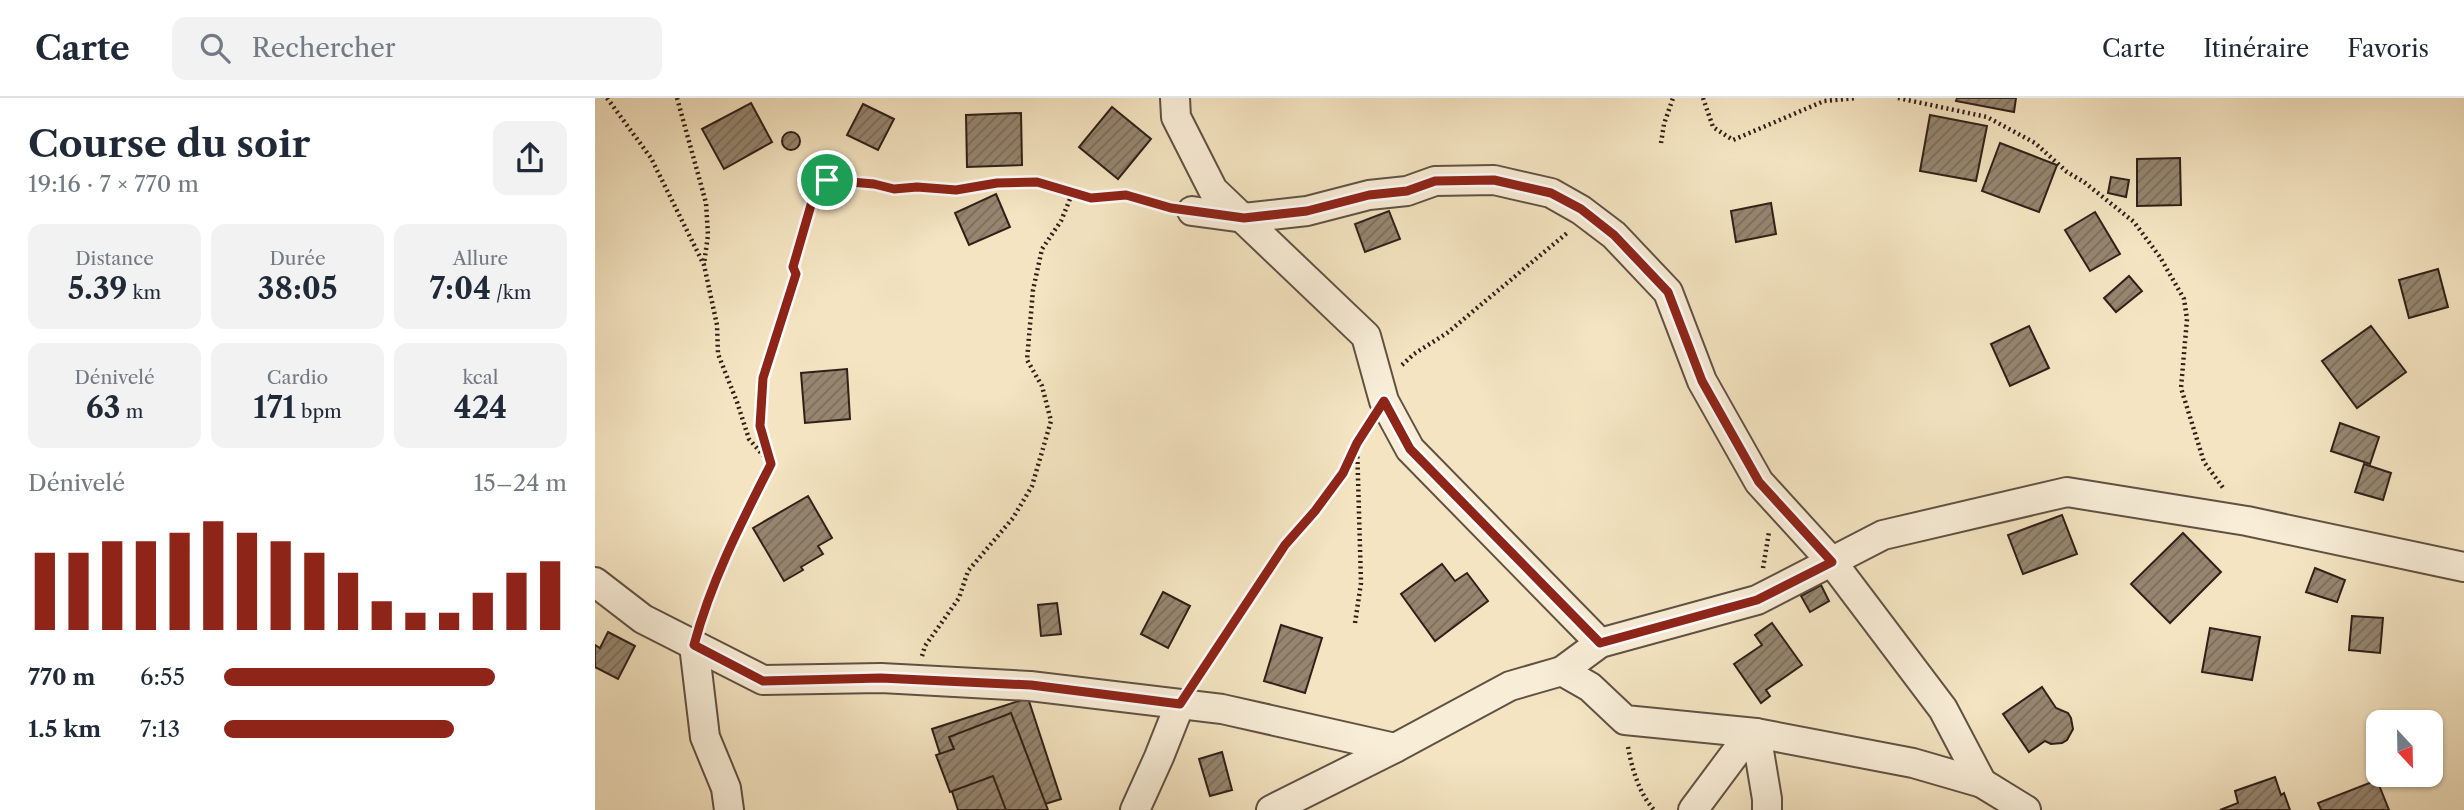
<!DOCTYPE html>
<html lang="fr">
<head>
<meta charset="utf-8">
<style>
	:root { --surface:#fff; --page:#f2f2f3; --text:#1f2937; --muted:#747a83; --line:#e0e1e3; --accent:#8f2418 }
	body { margin:0; font-family:"Libre Caslon Text",serif; background:var(--page); color:var(--text); height:100vh; display:flex; flex-direction:column; font-size:26px; white-space:nowrap }
	* { box-sizing:border-box; margin:0 }
	p { font-size:23px; color:var(--muted) }
	.icon { flex:none; width:38px; height:38px; fill:none; stroke:currentColor; stroke-width:2; stroke-linecap:round; stroke-linejoin:round }
	.map { position:relative; flex:1; overflow:hidden }
	.panel { display:flex; flex-direction:column; background:var(--surface); width:595px }
	.panel>* { flex:none }
	.needle { width:46px; rotate:158deg }
	.fabs { position:absolute; left:1771px; top:612px; display:grid; gap:14px }
	.fabs a { display:grid; place-items:center; width:77px; height:77px; border-radius:14px; background:var(--surface); box-shadow:0 2px 5px #0004; font-size:35px }
	.pin { position:absolute; display:grid; place-items:center; width:60px; height:60px; color:#fff; margin:-30px; border:4px solid #fff; border-radius:50%; box-shadow:0 2px 7px #0007 }
	.round { display:grid; place-items:center; flex:none; width:74px; height:74px; border-radius:14px; background:var(--page) }
	.summary { display:flex; align-items:center; justify-content:space-between; height:119px; padding:0 28px }
	h1 { font-size:38px; font-weight:700; line-height:52px }
	.figures { display:grid; grid-template-columns:repeat(3,1fr); gap:10px; height:119px; padding:7px 28px }
	.figures div { display:grid; align-content:center; border-radius:14px; background:var(--page); text-align:center }
	.figures b { font-size:30px; font-weight:700 }
	.figures small { font-size:19px; font-weight:400 }
	.figures p { font-size:19px }
	.chart { height:196px; padding:14px 28px }
	.chart p { display:flex; justify-content:space-between }
	.chart svg { width:100%; height:126px; margin-top:7px; stroke:var(--accent); stroke-width:6 }
	ul { padding:0 28px; list-style:none; font-size:23px }
	li { display:grid; grid-template-columns:112px 84px 1fr; align-items:center; height:52px }
	li i { height:18px; border-radius:9px; background:var(--accent) }
	header { display:flex; align-items:center; gap:42px; box-sizing:border-box; height:98px; padding:0 35px; background:var(--surface); border-bottom:2px solid var(--line) }
	header strong { font-size:33px }
	nav { display:flex; gap:38px; margin-inline-start:auto; font-size:24px }
	.search { width:490px; height:63px; background:var(--page); display:flex; align-items:center; gap:18px; box-sizing:border-box; padding:0 24px; border-radius:14px; color:var(--muted); font-size:26px }
	main { display:flex; flex:1; min-height:0 }
	.map>svg:first-child { display:block }
</style>
</head>
<body>
<header>
<strong>Carte</strong>
<div class="search"><svg class="icon" aria-label="search" viewBox="0 0 24 24"><circle cx="10" cy="10" r="6"/><path d="M15 15l6 6"/></svg>Rechercher</div>
<nav><a>Carte</a><a>Itinéraire</a><a>Favoris</a></nav>
</header>
<main>
<section class="panel">
<div class="summary"><div><h1>Course du soir</h1><p>19:16 · 7 × 770 m</p></div><a class="round"><svg class="icon" aria-label="share" viewBox="0 0 24 24"><path d="M12 15V3M7 8l5-5 5 5M5 13v7h14v-7"/></svg></a></div>
<div class="figures">
<div><p>Distance</p><b>5.39<small> km</small></b></div>
<div><p>Durée</p><b>38:05</b></div>
<div><p>Allure</p><b>7:04<small> /km</small></b></div>
</div>
<div class="figures">
<div><p>Dénivelé</p><b>63<small> m</small></b></div>
<div><p>Cardio</p><b>171<small> bpm</small></b></div>
<div><p>kcal</p><b>424</b></div>
</div>
<div class="chart"><p><span>Dénivelé</span>15–24 m</p>
<svg viewBox="0 0 160 44" preserveAspectRatio="none"><path d="M5 44V17M15 44V17M25 44V13M35 44V13M45 44V10M55 44V6M65 44V10M75 44V13M85 44V17M95 44V24M105 44V34M115 44V38M125 44V38M135 44V31M145 44V24M155 44V20"/></svg>
</div>
<ul>
<li><b>770 m</b>6:55<i style="width:79%"></i></li>
<li><b>1.5 km</b>7:13<i style="width:67%"></i></li>
</ul>
</section>
<div class="map">
<svg width="1869" height="712" viewBox="0 0 1869 712">
	<defs>
		<pattern id="building-hatch" width="6" height="6" patternUnits="userSpaceOnUse" patternTransform="scale(1.75)"><rect width="6" height="6" fill="#968670"/><path d="M-1 1l2-2M0 6l6-6M5 7l2-2" fill="none" stroke="#7b6d5b"/></pattern>
	</defs>
	<rect width="100%" height="100%" fill="#f4e4c1"/>
	<filter id="stains"><feTurbulence type="fractalNoise" baseFrequency=".00286" numOctaves="4"/><feColorMatrix values="0 0 0 0 .2 0 0 0 0 .09 0 0 0 0 .02 0 0 0 .5 -.17"/></filter>
	<radialGradient id="worn" r=".72"><stop offset=".6" stop-color="#630" stop-opacity="0"/><stop offset="1" stop-color="#630" stop-opacity=".3"/></radialGradient>
	<!-- building -->
	<g fill="url(#building-hatch)" stroke="#302019" stroke-width="2">
		<path d="M1362 0H1421L1419 14 1361 3Z"/>
		<path d="M156 5 177 44 129 71 107 31Z"/>
		<path d="M268 6 299 21 283 52 252 37Z"/>
		<path d="M517 9 556 41 523 81 484 49Z"/>
		<path d="M426 15 427 67 372 69 371 17Z"/>
		<path d="M1335 17 1392 28 1381 83 1325 73Z"/>
		<circle cx="196" cy="43" r="9"/>
		<path d="M1405 45 1462 67 1444 114 1387 93Z"/>
		<path d="M1585 60 1586 107 1542 108V61Z"/>
		<path d="M1516 79 1534 82 1531 99 1513 95Z"/>
		<path d="M401 96 415 129 374 147 360 115Z"/>
		<path d="M1176 105 1181 136 1141 144 1136 113Z"/>
		<path d="M794 113 805 141 770 154 760 126Z"/>
		<path d="M1500 114 1525 156 1495 173 1470 132Z"/>
		<path d="M1843 171 1853 209 1814 220 1804 182Z"/>
		<path d="M1534 178 1547 193 1521 214 1509 200Z"/>
		<path d="M1434 228 1454 270 1415 288 1396 246Z"/>
		<path d="M1776 228 1811 274 1762 310 1727 263Z"/>
		<path d="M252 271 255 321 210 325 206 275Z"/>
		<path d="M1745 325 1784 339 1775 366 1736 353Z"/>
		<path d="M1769 366 1796 375 1788 402 1760 394Z"/>
		<path d="M213 398 237 440 223 448 228 456 206 469 208 472 189 483 158 430Z"/>
		<path d="M1467 417 1482 456 1428 476 1413 437Z"/>
		<path d="M1588 435 1626 474 1575 525 1536 486Z"/>
		<path d="M847 466 860 483 872 475 893 503 840 543 806 496Z"/>
		<path d="M1720 470 1750 482 1742 504 1711 494Z"/>
		<path d="M1226 487 1234 503 1215 514 1206 498Z"/>
		<path d="M568 494 595 508 573 550 546 536Z"/>
		<path d="M462 505 466 536 446 538 443 507Z"/>
		<path d="M1757 518 1788 520 1785 555 1754 552Z"/>
		<path d="M1177 525 1207 567 1171 592 1175 598 1166 605 1139 566 1167 547 1160 537Z"/>
		<path d="M686 527 727 540 710 595 669 583Z"/>
		<path d="M1615 530 1665 539 1657 582 1607 574Z"/>
		<path d="M13 534 40 548 23 581 0 569V547L5 550Z"/>
		<path d="M1447 589 1461 610 1473 615 1476 620 1478 631 1472 642 1467 645 1456 646 1450 643 1434 654 1408 616Z"/>
		<path d="M433 600 466 701 431 712H363L337 631Z"/>
		<path d="M416 615 453 712H411L398 678 355 694 341 657 359 651 354 639Z"/>
		<path d="M627 654 637 692 615 698 604 661Z"/>
		<path d="M1680 679 1686 697 1689 695 1695 712H1625L1643 705 1640 693Z"/>
		<path d="M1782 682 1794 712H1726L1723 705Z"/>
	</g>
	<g fill="none" stroke-linecap="round" stroke-linejoin="round">
		<!-- street casing -->
		<g stroke="#615143" stroke-width="32">
			<g id="street">
				<path d="M580 0 581 19 618 92 771 238 789 303 815 351 1005 545"/>
				<path d="M597 113 649 120 712 113 774 97 812 93 840 83 899 82 956 95 986 112 1019 137 1073 194 1107 283 1164 384 1237 464 1348 611 1387 685"/>
				<path d="M0 484 48 521 168 582 286 580 435 588 627 611 800 650"/>
				<path d="M99 547 110 639 131 690 134 712"/>
				<path d="M967 573 995 589 1030 622 1161 635 1318 665 1387 685 1431 712"/>
				<path d="M540 712 564 659 585 606"/>
				<path d="M676 712 800 650 915 588 967 573 1005 545 1162 502 1288 437 1472 394 1652 423 1869 469"/>
				<path d="M1098 712 1142 653 1161 635 1172 701V712"/>
			</g>
		</g>
		<!-- path -->
		<g stroke="#302019" stroke-width="4.5" stroke-dasharray="2 3.5" stroke-linecap="butt">
			<path d="M12 0 56 60 109 167 122 227 123 256 142 304 154 341 173 363"/>
			<path d="M82 0 111 105 113 137 109 166"/>
			<path d="M1108 0 1118 29 1138 42 1229 3 1262 0"/>
			<path d="M1303 0 1392 19 1440 45 1472 74 1489 84 1539 124 1565 159 1589 201 1592 221 1586 290 1609 364 1629 391"/>
			<path d="M1066 45 1069 26 1078 0"/>
			<path d="M807 267 819 256 852 235 972 135"/>
			<path d="M1168 470 1174 434"/>
			<path d="M106 520 139 438 176 366 165 329 168 280 201 176 198 169 216 107 232 82 279 86 299 91 322 89 361 92 402 85 442 84 477 96 496 100 531 97 573 109"/>
			<path d="M760 525 766 485 762 345"/>
			<path d="M327 558 330 548 364 500 373 473 418 420 437 388 456 323 447 288 432 262 438 192 447 151 466 123 477 96"/>
			<path d="M601 582 690 447 720 413 748 375 772 329"/>
			<path d="M1033 649C1037 671 1044 695 1059 712"/>
		</g>
		<!-- street -->
		<use href="#street" stroke="#f8edd7" stroke-width="28"/>
	</g>
	<g fill="none" stroke-linecap="round" stroke-linejoin="round">
		<!-- route casing -->
		<g stroke="#fff" stroke-width="14">
			<path id="route" d="M232 82 279 86 299 91 322 89 361 92 402 85 442 84 496 100 531 97 576 110 649 120 712 113 774 97 812 93 840 83 899 82 956 95 986 111 1019 137 1073 194 1107 283 1164 384 1237 464 1162 502 1005 545 815 351 789 303 762 345 748 375 720 413 690 447 585 606 436 587 286 580 168 583 99 547C116 483 146 425 176 366L165 328 168 280 201 176 198 169 216 107Z"/>
		</g>
		<!-- route -->
		<use href="#route" stroke="#8f2418" stroke-width="9"/>
	</g>
	<rect width="100%" height="100%" filter="url(#stains)"/>
	<rect width="100%" height="100%" fill="url(#worn)"/>
</svg>
<div class="fabs">
<a><svg class="needle" viewBox="-14 -14 28 28"><path d="M0-13l5 13h-10z" fill="#e53935"/><path d="M0 13l5-13h-10z" fill="#747a83"/></svg></a>
</div>
<div class="pin" style="left:232px;top:82px;background:#1e9e55"><svg class="icon" aria-label="arrive" viewBox="0 0 24 24"><path d="M6 21V4h12l-3 4 3 4H6"/></svg></div>
</div>
</main>
</body>
</html>
